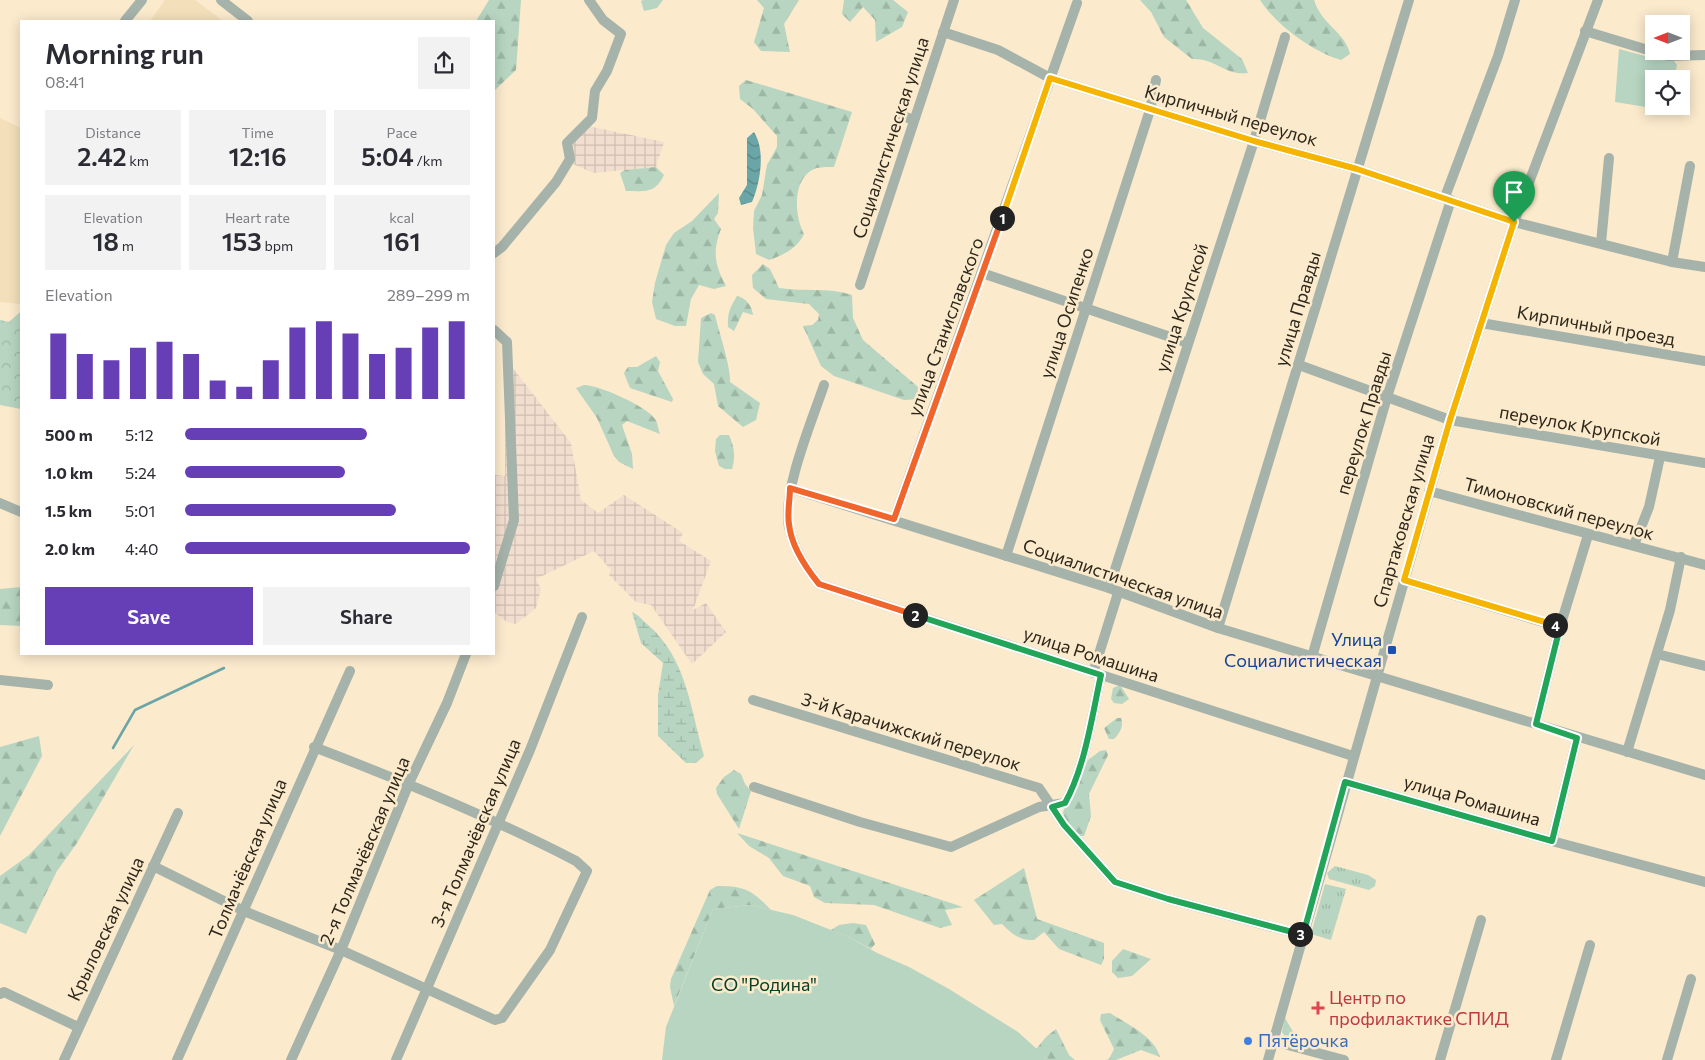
<!DOCTYPE html>
<html lang="en">
<head>
<meta charset="utf-8">
<style>
	:root { --surface:#fff; --page:#f2f2f3; --text:#2b2b33; --muted:#7c7c81; --accent:#663fb7 }
	body { margin:0; font-family:Commissioner,sans-serif; background:var(--page); color:var(--text); height:100vh; display:flex; flex-direction:column; font-size:19px; white-space:nowrap }
	* { box-sizing:border-box; margin:0 }
	p { font-size:16px; color:var(--muted) }
	.icon { flex:none; width:28px; height:28px; fill:none; stroke:currentColor; stroke-width:2; stroke-linecap:round; stroke-linejoin:round }
	.map { position:relative; flex:1; overflow:hidden }
	.panel { position:absolute; left:20px; top:20px; width:475px; height:635px; display:flex; flex-direction:column; background:var(--surface); border-radius:0px; box-shadow:0 2px 12px #0003 }
	.panel>* { flex:none }
	.needle { width:32px; rotate:270deg }
	.tools { position:absolute; left:1645px; top:15px; display:grid; gap:10px }
	.tools a { display:grid; place-items:center; width:45px; height:45px; border-radius:0px; background:var(--surface); box-shadow:0 2px 12px #0003; font-size:25px }
	.pin { position:absolute; display:grid; place-items:center; width:42px; height:42px; color:#fff; margin:-51px -21px; border-radius:50% 50% 50% 0; rotate:-45deg; box-shadow:0 0 5px #0007 }
	.pin .icon { rotate:45deg }
	.km { position:absolute; width:25px; height:25px; margin:-12px; border-radius:50%; background:#222; color:#fff; font-size:14px; line-height:25px; text-align:center }
	.round { display:grid; place-items:center; flex:none; width:52px; height:52px; border-radius:0px; background:var(--page) }
	.summary { display:flex; align-items:center; justify-content:space-between; height:85px; padding:0 25px }
	h1 { font-size:28px; font-weight:600; line-height:38px }
	.figures { display:grid; grid-template-columns:repeat(3,1fr); gap:8px; height:85px; padding:5px 25px }
	.figures div { display:grid; align-content:center; border-radius:0px; background:var(--page); text-align:center }
	.figures b { font-size:25px; font-weight:600 }
	.figures small { font-size:14px; font-weight:400 }
	.figures p { font-size:14px }
	.chart { height:140px; padding:10px 25px }
	.chart p { display:flex; justify-content:space-between }
	.chart svg { width:100%; height:90px; margin-top:5px; stroke:var(--accent); stroke-width:6 }
	.cta { display:flex; gap:10px; margin-top:auto; padding:10px 25px }
	.cta a { flex:1; height:58px; border-radius:0px; background:var(--accent); color:#fff; font-size:20px; font-weight:600; line-height:58px; text-align:center }
	.cta a+a { background:var(--page); color:var(--text) }
	ul { padding:0 25px; list-style:none; font-size:16px }
	li { display:grid; grid-template-columns:80px 60px 1fr; align-items:center; height:38px }
	li i { height:12px; border-radius:6px; background:var(--accent) }
	.map>svg:first-child { display:block }
</style>
</head>
<body>
<div class="map">
<svg width="1705" height="1060" viewBox="0 0 1705 1060">
	<defs>
		<pattern id="industrial-grid" width="8" height="8" patternUnits="userSpaceOnUse" patternTransform="scale(1.25)"><rect width="8" height="8" fill="#f2decf"/><path d="M0 4h8M4 0v8" fill="none" stroke="#d0beb1"/></pattern>
		<pattern id="grass-tufts" width="24" height="20" patternUnits="userSpaceOnUse" patternTransform="scale(1.25)"><rect width="24" height="20" fill="#b7d5c1"/><path d="M3 7l-1-3M5 7V3M7 7l1-3M15 17l-1-3M17 17v-4M19 17l1-3" fill="none" stroke="#9eb7a5"/></pattern>
		<pattern id="forest-firs" width="22" height="20" patternUnits="userSpaceOnUse" patternTransform="scale(1.25)"><rect width="22" height="20" fill="#b7d5c1"/><path d="M5 1l3.5 6h-7zM16 11l3.5 6h-7z" fill="#9eb7a5"/></pattern>
		<pattern id="wetland-marsh" width="20" height="14" patternUnits="userSpaceOnUse" patternTransform="scale(1.25)"><rect width="20" height="14" fill="#b7d5c1"/><path d="M1 5h8M5 5V1M11 12h8M15 12V8" fill="none" stroke="#9eb7a5"/></pattern>
		<pattern id="park-crowns" width="20" height="18" patternUnits="userSpaceOnUse" patternTransform="scale(1.25)"><rect width="20" height="18" fill="#b7d5c1"/><path d="M2 6a3 3 0 1 1 6 0M12 15a3 3 0 1 1 6 0" fill="none" stroke="#9eb7a5"/></pattern>
		<pattern id="water-waves" width="16" height="10" patternUnits="userSpaceOnUse" patternTransform="scale(1.25)"><rect width="16" height="10" fill="#6aa5a7"/><path d="M0 5q4-4 8 0t8 0" fill="none" stroke="#588687"/></pattern>
	</defs>
	<rect width="100%" height="100%" fill="#fbeacc"/>
	<!-- built -->
	<g fill="#f3dfba">
		<path d="M165 0H195L223 21H150Z"/>
		<path d="M0 118 21 128V304L0 302Z"/>
	</g>
	<!-- industrial -->
	<g fill="url(#industrial-grid)">
		<path d="M588 126 664 142 656 167 593 173 573 164V143Z"/>
		<path d="M505 366 512 367 571 443 581 500 598 513 624 495 683 533 679 541 711 561 693 610 706 603 726 632 692 664 651 605 636 602 609 575 611 570 594 551 536 579 541 589 536 608 516 624 507 622 494 612V475L505 476Z"/>
	</g>
	<!-- grass -->
	<g fill="url(#grass-tufts)">
		<path d="M1335 866 1368 875 1376 880 1375 886 1369 890 1329 879 1327 873Z"/>
		<path d="M1325 884 1346 889 1331 940 1311 934Z"/>
		<path d="M1285 1018 1300 1044 1287 1040 1282 1032Z"/>
	</g>
	<!-- forest -->
	<g fill="url(#forest-firs)">
		<path d="M489 0H521L516 70 494 91V21H476Z"/>
		<path d="M643 0H663L657 8 644 11 641 1Z"/>
		<path d="M757 0H799L784 24 790 52 761 51 754 42 764 8Z"/>
		<path d="M844 0H893L908 12 902 27 876 42 875 20 863 7 850 22 842 14Z"/>
		<path d="M1140 0H1186L1203 28 1242 59 1248 73C1225 76 1216 58 1192 59L1164 37 1151 12Z"/>
		<path d="M1260 0H1314C1321 24 1346 33 1350 54L1341 60C1313 52 1276 25 1260 0Z"/>
		<path d="M746 80 852 112 834 167C828 167 819 167 814 169 791 180 795 217 804 234 797 249 783 255 769 260L756 254 753 228 754 211 762 195 767 165 777 147V136L753 109 740 99 739 86Z"/>
		<path d="M656 167 664 175C655 194 645 191 626 191L620 173 625 170Z"/>
		<path d="M719 193 718 213 714 219 721 229C712 251 715 266 726 286L714 289 699 285 691 299 686 326H675L656 319 652 302 655 283 666 245 674 233 692 221Z"/>
		<path d="M763 264 770 269 779 288C803 292 828 287 852 295L853 318 863 340 918 387 920 399 904 400 834 376 821 366 803 326 812 325 818 320 819 314 809 304 766 299 753 288 752 275Z"/>
		<path d="M737 296C746 298 752 306 753 315L743 312 734 331 728 327C727 314 730 307 737 296Z"/>
		<path d="M711 313 715 315C719 332 731 367 730 382L760 403 756 420 743 427 718 406 714 384 703 374 698 362 701 318Z"/>
		<path d="M656 356 660 362 658 371 673 399 672 402 630 388 624 373 628 367H637Z"/>
		<path d="M584 385C599 385 646 406 655 419 658 423 658 429 660 434L627 421 622 425 632 454 633 469 619 462 614 456 597 418 576 388Z"/>
		<path d="M720 435H729C734 447 736 456 732 469H725L719 466 715 451 716 439Z"/>
		<path d="M21 587V626L0 625V589Z"/>
		<path d="M1120 685 1129 699 1122 704 1114 703 1111 699 1113 688Z"/>
		<path d="M1117 718H1121C1124 726 1120 733 1114 739H1109L1104 728Z"/>
		<path d="M39 736 42 756 0 836V747Z"/>
		<path d="M134 745 77 843 57 871 26 934 0 923V876L29 855Z"/>
		<path d="M1106 750 1108 755 1089 794 1091 816 1084 836H1079L1065 821 1063 812 1088 760 1100 751Z"/>
		<path d="M734 770 741 774 745 784 751 791 739 829 717 794 716 788 724 777Z"/>
		<path d="M737 833 963 907 945 910 952 925 940 928 874 905 825 903 814 897 810 886 783 876 769 858 749 846Z"/>
		<path d="M1024 868 1037 919 1104 943V959L1101 965 1059 949 1044 932 1034 940C1020 941 1012 934 1002 924L994 925 974 900Z"/>
		<path d="M717 886C745 886 752 890 771 910L750 905 713 909 674 1006 670 987 671 979 710 890Z"/>
		<path d="M853 923 866 925 875 944 871 949 849 937 831 930 839 925Z"/>
		<path d="M1123 949 1151 959 1132 976 1118 978 1112 972V961Z"/>
		<path d="M1110 1013C1127 1024 1155 1037 1160 1057L1141 1050 1116 1060H1106L1109 1059 1114 1049 1100 1020 1101 1014Z"/>
		<path d="M1056 1029 1069 1055 1075 1060H1049L1036 1049 1047 1036Z"/>
	</g>
	<!-- wetland -->
	<path fill="url(#wetland-marsh)" d="M632 612C639 615 641 619 647 624 687 658 690 708 704 756L696 763H686L658 736V695L663 663 641 643Z"/>
	<!-- park -->
	<path fill="url(#park-crowns)" d="M19 313H21V409L0 405V320L9 322Z"/>
	<!-- garden -->
	<g fill="#b7d5c1">
		<path d="M1619 49 1656 59 1673 60 1677 65 1674 79H1654V105L1646 107 1615 102Z"/>
		<path d="M750 905 793 915 849 937 877 953 909 967 949 989 1018 1032 1049 1060H662L666 1027 713 909Z"/>
	</g>
	<!-- water -->
	<path fill="url(#water-waves)" d="M754 132C766 151 760 183 752 202L741 205 739 198 747 185V138Z"/>
	<g fill="none" stroke-linecap="round" stroke-linejoin="round">
		<!-- stream -->
		<path stroke="#6aa5a7" stroke-width="2.5" d="M113 748 135 710 224 668"/>
		<!-- minor -->
		<g stroke="#a6b3aa" stroke-width="10">
			<path d="M221 0 248 21"/>
			<path d="M125 21 142 0"/>
			<path d="M1585 31 1668 56 1705 55"/>
			<path d="M943 32 998 50 1050 78 1254 141 1357 169 1514 222 1672 262 1705 267"/>
			<path d="M900 115 914 120"/>
			<path d="M1445 197 1498 56 1515 0"/>
			<path d="M1601 243 1609 158"/>
			<path d="M494 253 502 247 556 182 570 159 567 143 592 118 595 91 607 71 621 34 603 20 589 0"/>
			<path d="M1672 262 1690 166"/>
			<path d="M982 273 1188 343"/>
			<path d="M860 285 954 0"/>
			<path d="M1481 323 1705 361"/>
			<path d="M494 330 507 342 514 520 494 586"/>
			<path d="M1299 365 1450 420 1705 463"/>
			<path d="M824 385C812 421 782 491 789 527 793 547 806 568 819 584L1353 756"/>
			<path d="M790 488 1109 588 1218 628 1705 775"/>
			<path d="M1429 491 1705 565"/>
			<path d="M0 503 21 512"/>
			<path d="M894 519 1077 3"/>
			<path d="M1634 545 1649 507 1660 457"/>
			<path d="M1006 556 1150 110 1156 80"/>
			<path d="M1404 580 1560 627"/>
			<path d="M1109 588 1254 141 1285 37"/>
			<path d="M1218 628 1409 0"/>
			<path d="M1657 654 1705 666"/>
			<path d="M1312 657 1387 397 1451 200"/>
			<path d="M1093 673 1118 593"/>
			<path d="M0 680 48 685"/>
			<path d="M753 700 1039 788 1064 825 1115 882 1168 899 1303 935"/>
			<path d="M1536 724 1560 627 1588 535"/>
			<path d="M1627 752 1670 610 1681 557"/>
			<path d="M1345 782 1552 841 1705 882"/>
			<path d="M754 787 860 822 951 847 1039 807 1065 803C1085 767 1092 716 1101 675"/>
			<path d="M1552 841 1577 738"/>
			<path d="M153 866 244 911 341 950 495 1020 502 1018 550 950 587 871 576 861C491 817 403 781 314 747"/>
			<path d="M0 994 4 992 78 1027"/>
			<path d="M1273 1041 1344 1060"/>
			<path d="M64 1060 178 813"/>
			<path d="M177 1060 350 671"/>
			<path d="M291 1060 341 950 409 783 447 703 466 654"/>
			<path d="M396 1060 530 750 582 617"/>
			<path d="M1268 1060 1450 420 1514 222 1598 0"/>
			<path d="M1440 1060 1481 920"/>
			<path d="M1556 1060 1590 945"/>
			<path d="M1667 1060 1691 979"/>
		</g>
	</g>
	<g fill="none" stroke-linecap="round" stroke-linejoin="round">
		<!-- split-1 casing -->
		<g stroke="#fff" stroke-width="10">
			<path id="split-1" d="M1002 218 1050 78 1254 141 1357 169 1514 222"/>
		</g>
		<!-- split-2 casing -->
		<g stroke="#fff" stroke-width="10">
			<path id="split-2" d="M915 615 819 584C806 568 791 545 789 524 787 513 790 500 790 488L894 519 1002 218"/>
		</g>
		<!-- split-3 casing -->
		<g stroke="#fff" stroke-width="10">
			<path id="split-3" d="M915 615 1101 675C1092 716 1085 767 1065 803L1052 807 1064 825 1115 882 1168 899 1300 934"/>
		</g>
		<!-- split-4 casing -->
		<g stroke="#fff" stroke-width="10">
			<path id="split-4" d="M1300 934 1303 935 1345 782 1552 841 1577 738 1536 724 1560 627 1555 625"/>
		</g>
		<!-- split-5 casing -->
		<g stroke="#fff" stroke-width="10">
			<path id="split-5" d="M1514 222 1450 420 1404 580 1555 625"/>
		</g>
		<!-- split-1 -->
		<use href="#split-1" stroke="#f5b400" stroke-width="6"/>
		<!-- split-2 -->
		<use href="#split-2" stroke="#f0652b" stroke-width="6"/>
		<!-- split-3 -->
		<use href="#split-3" stroke="#22a559" stroke-width="6"/>
		<!-- split-4 -->
		<use href="#split-4" stroke="#22a559" stroke-width="6"/>
		<!-- split-5 -->
		<use href="#split-5" stroke="#f5b400" stroke-width="6"/>
	</g>
	<!-- markers -->
	<rect fill="#1a4fb4" stroke="#fbeacc" stroke-width="2" x="1387" y="645" width="10" height="10" rx="2.5"/>
	<path fill="#e0444e" stroke="#fbeacc" stroke-width="2" d="M1315.5 1000.5h5v5h5v5h-5v5h-5v-5h-5v-5h5z"/>
	<circle fill="#3f7fe0" stroke="#fbeacc" stroke-width="2" cx="1248" cy="1041" r="5"/>
	<g text-anchor="middle" stroke-width="5" stroke-linejoin="round" paint-order="stroke">
		<!-- street labels -->
		<g font-size="18" fill="#2d271b" stroke="#fbeacc">
			<text transform="translate(1231 116) rotate(16)" y="6">Кирпичный переулок</text>
			<text transform="translate(891 138) rotate(-72)" y="6">Социалистическая улица</text>
			<text transform="translate(1182 308) rotate(-72)" y="6">улица Крупской</text>
			<text transform="translate(1298 309) rotate(-73)" y="6">улица Правды</text>
			<text transform="translate(1067 313) rotate(-72)" y="6">улица Осипенко</text>
			<text transform="translate(1596 326) rotate(10)" y="6">Кирпичный проезд</text>
			<text transform="translate(946 327) rotate(-70)" y="6">улица Станиславского</text>
			<text transform="translate(1364 423) rotate(-73)" y="6">переулок Правды</text>
			<text transform="translate(1580 426) rotate(10)" y="6">переулок Крупской</text>
			<text transform="translate(1559 509) rotate(15)" y="6">Тимоновский переулок</text>
			<text transform="translate(1404 521) rotate(-74)" y="6">Спартаковская улица</text>
			<text transform="translate(1123 579) rotate(19)" y="6">Социалистическая улица</text>
			<text transform="translate(1091 655) rotate(18)" y="6">улица Ромашина</text>
			<text transform="translate(911 732) rotate(17)" y="6">3-й Карачижский переулок</text>
			<text transform="translate(1472 801) rotate(16)" y="6">улица Ромашина</text>
			<text transform="translate(476 833) rotate(-67)" y="6">3-я Толмачёвская улица</text>
			<text transform="translate(365 851) rotate(-67)" y="6">2-я Толмачёвская улица</text>
			<text transform="translate(248 859) rotate(-67)" y="6">Толмачёвская улица</text>
			<text transform="translate(106 929) rotate(-65)" y="6">Крыловская улица</text>
		</g>
		<!-- transit labels -->
		<g font-size="18" fill="#164399" stroke="#fbeacc" text-anchor="end">
			<text x="1382" y="646">Улица<tspan x="1382" dy="21">Социалистическая</tspan></text>
		</g>
		<!-- park labels -->
		<g font-size="18" fill="#084025" stroke="#fbeacc">
			<text x="764" y="991">СО "Родина"</text>
		</g>
		<!-- health labels -->
		<g font-size="18" fill="#be3a42" stroke="#fbeacc" text-anchor="start">
			<text x="1329" y="1004">Центр по<tspan x="1329" dy="21">профилактике СПИД</tspan></text>
		</g>
		<!-- shop labels -->
		<g font-size="18" fill="#366cbe" stroke="#fbeacc" text-anchor="start">
			<text x="1258" y="1047">Пятёрочка</text>
		</g>
	</g>
</svg>
<div class="tools">
<a><svg class="needle" viewBox="-14 -14 28 28"><path d="M0-13l5 13h-10z" fill="#e53935"/><path d="M0 13l5-13h-10z" fill="#7c7c81"/></svg></a>
<a><svg class="icon" aria-label="locate" viewBox="0 0 24 24"><circle cx="12" cy="12" r="6"/><path d="M12 2v4M12 18v4M2 12h4M18 12h4"/></svg></a>
</div>
<div class="pin" style="left:1514px;top:222px;background:#1e9e55"><svg class="icon" aria-label="arrive" viewBox="0 0 24 24"><path d="M6 21V4h12l-3 4 3 4H6"/></svg></div>
<b class="km" style="left:1002px;top:218px">1</b>
<b class="km" style="left:915px;top:615px">2</b>
<b class="km" style="left:1300px;top:934px">3</b>
<b class="km" style="left:1555px;top:625px">4</b>
<section class="panel">
<div class="summary"><div><h1>Morning run</h1><p>08:41</p></div><a class="round"><svg class="icon" aria-label="share" viewBox="0 0 24 24"><path d="M12 15V3M7 8l5-5 5 5M5 13v7h14v-7"/></svg></a></div>
<div class="figures">
<div><p>Distance</p><b>2.42<small> km</small></b></div>
<div><p>Time</p><b>12:16</b></div>
<div><p>Pace</p><b>5:04<small> /km</small></b></div>
</div>
<div class="figures">
<div><p>Elevation</p><b>18<small> m</small></b></div>
<div><p>Heart rate</p><b>153<small> bpm</small></b></div>
<div><p>kcal</p><b>161</b></div>
</div>
<div class="chart"><p><span>Elevation</span>289–299 m</p>
<svg viewBox="0 0 160 44" preserveAspectRatio="none"><path d="M5 44V12M15 44V22M25 44V25M35 44V19M45 44V16M55 44V22M65 44V35M75 44V38M85 44V25M95 44V9M105 44V6M115 44V12M125 44V22M135 44V19M145 44V9M155 44V6"/></svg>
</div>
<ul>
<li><b>500 m</b>5:12<i style="width:64%"></i></li>
<li><b>1.0 km</b>5:24<i style="width:56%"></i></li>
<li><b>1.5 km</b>5:01<i style="width:74%"></i></li>
<li><b>2.0 km</b>4:40<i style="width:100%"></i></li>
</ul>
<div class="cta"><a>Save</a><a>Share</a></div>
</section>
</div>
</body>
</html>
